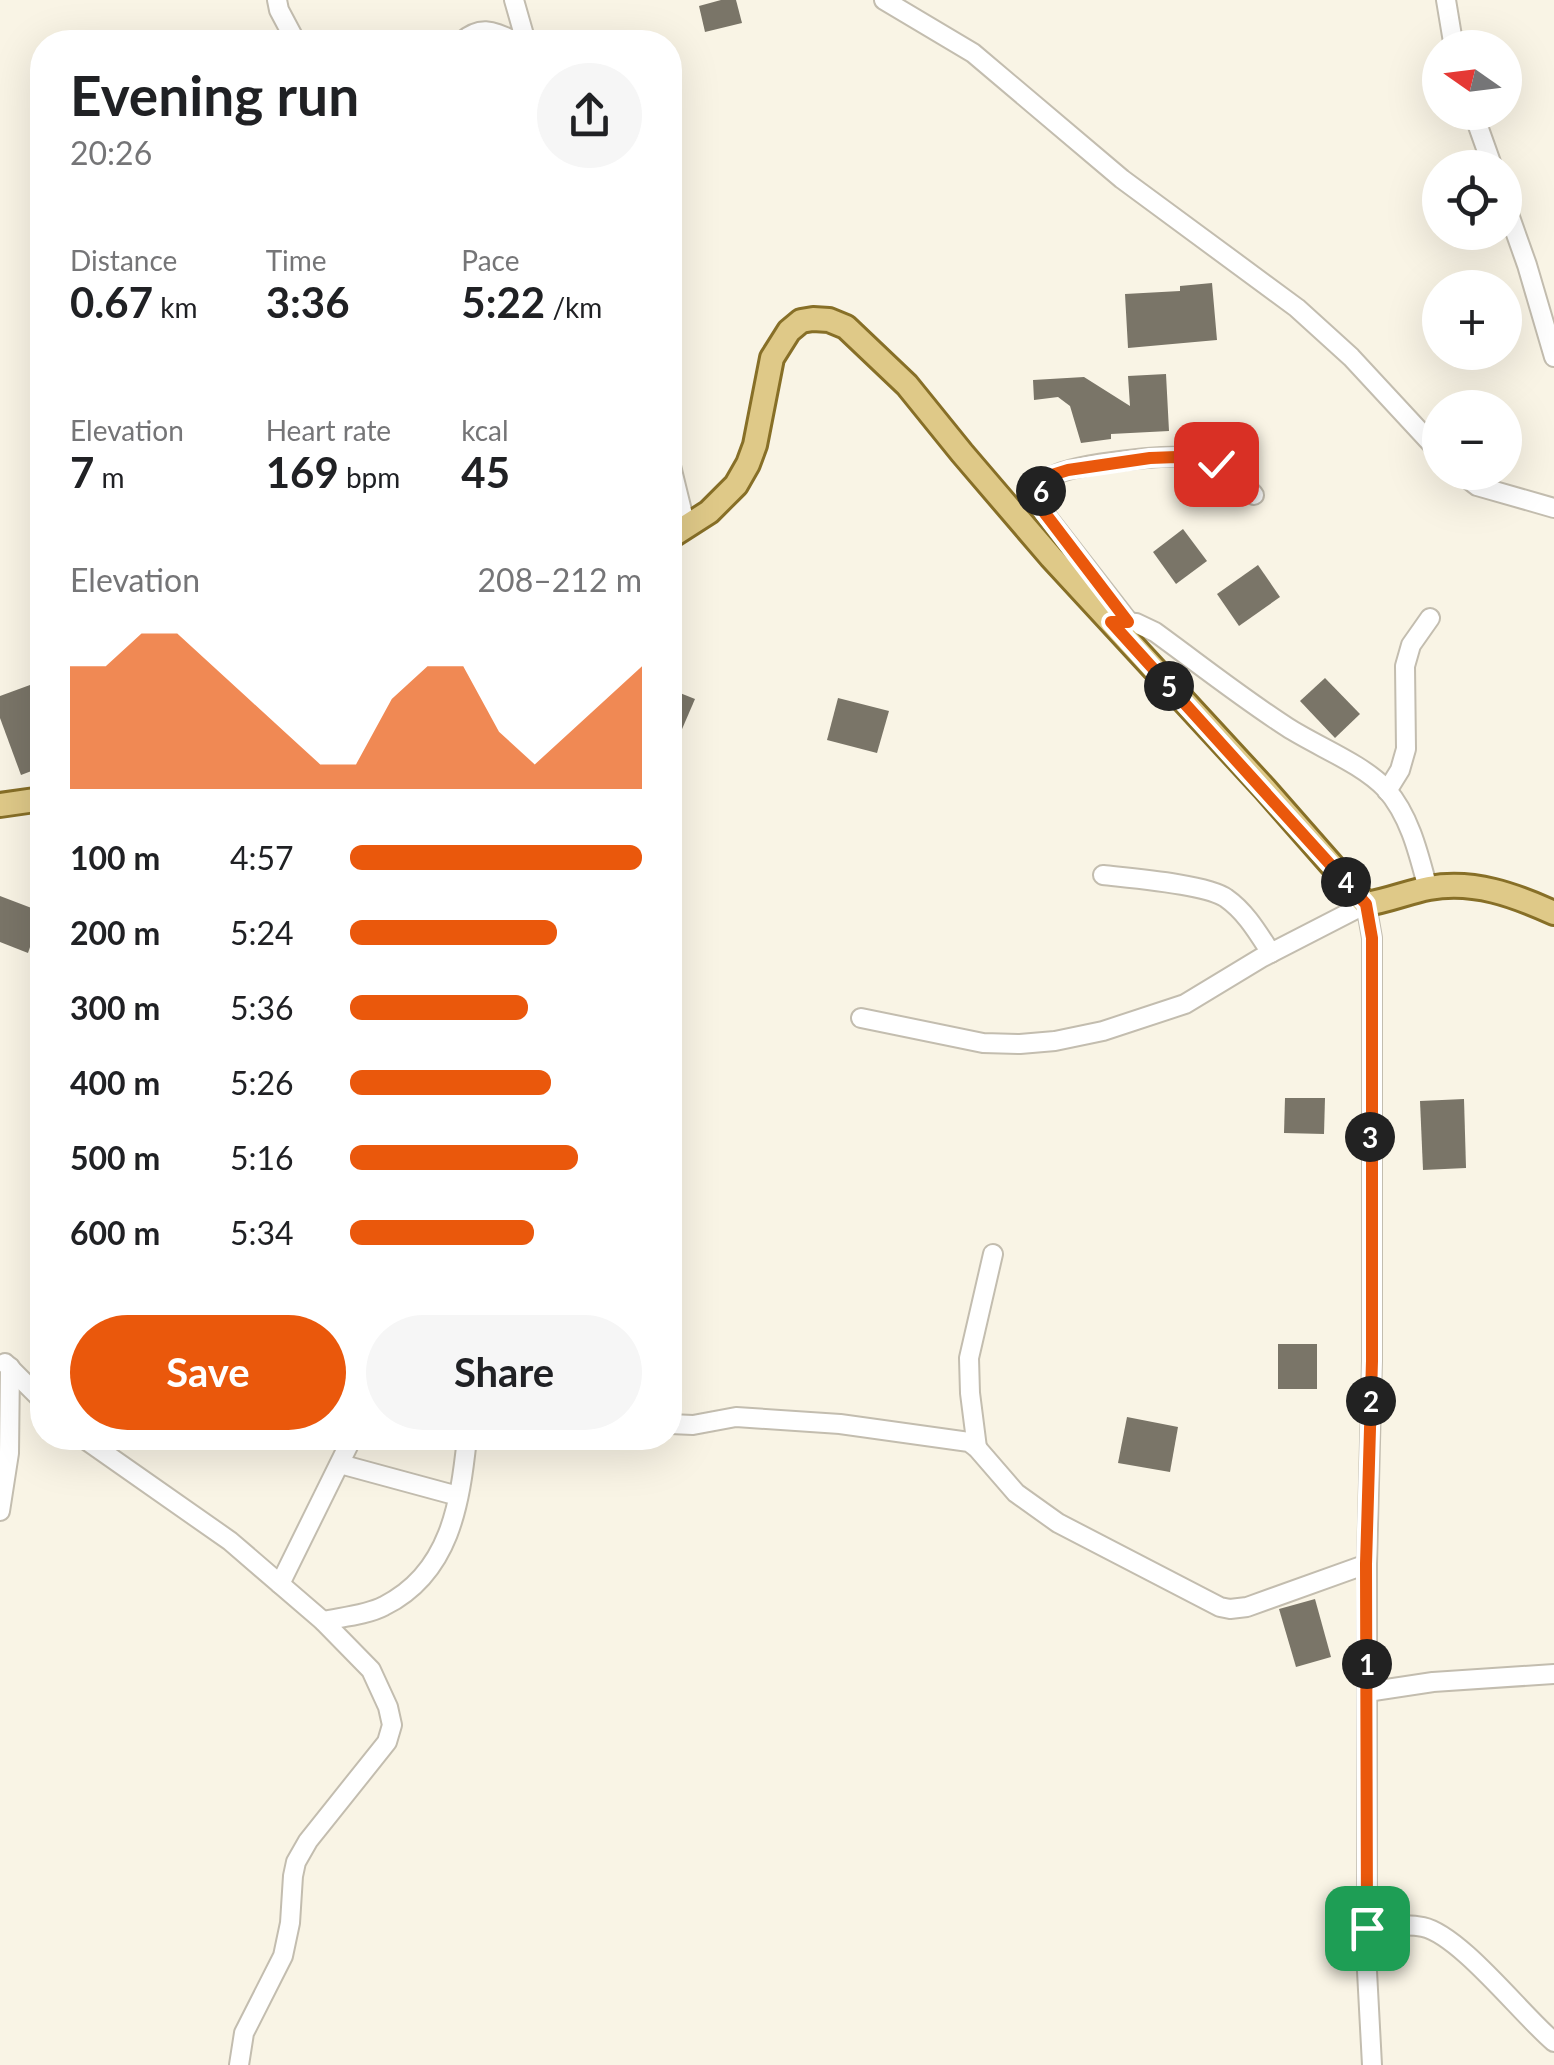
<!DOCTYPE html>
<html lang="en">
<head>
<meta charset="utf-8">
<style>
	:root { --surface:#fff; --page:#f6f6f6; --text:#202124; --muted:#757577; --accent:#ea580c }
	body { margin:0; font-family:Lato,sans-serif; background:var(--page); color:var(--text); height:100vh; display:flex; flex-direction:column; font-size:38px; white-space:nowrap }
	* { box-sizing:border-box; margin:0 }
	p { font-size:32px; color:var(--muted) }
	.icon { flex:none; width:55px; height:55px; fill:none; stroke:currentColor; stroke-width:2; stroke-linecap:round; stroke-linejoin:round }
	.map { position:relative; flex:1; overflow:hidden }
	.details { position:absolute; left:30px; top:30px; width:652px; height:1420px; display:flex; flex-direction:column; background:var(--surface); border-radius:40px; box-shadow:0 10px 40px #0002 }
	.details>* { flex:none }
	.needle { width:65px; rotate:284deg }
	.controls { position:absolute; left:1422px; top:30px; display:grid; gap:20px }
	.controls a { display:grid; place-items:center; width:100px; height:100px; border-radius:50%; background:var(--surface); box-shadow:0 10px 40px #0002; font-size:50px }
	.pin { position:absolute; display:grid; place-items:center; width:85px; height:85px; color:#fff; margin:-42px; border-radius:20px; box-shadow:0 5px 15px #0006 }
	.km { position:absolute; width:50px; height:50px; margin:-25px; border-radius:50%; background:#222; color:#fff; font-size:28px; line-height:50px; text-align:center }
	.round { display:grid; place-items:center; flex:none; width:105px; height:105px; border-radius:52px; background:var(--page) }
	.head { display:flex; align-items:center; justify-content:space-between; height:170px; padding:0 40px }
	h1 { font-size:55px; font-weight:700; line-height:75px }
	.metrics { display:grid; grid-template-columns:repeat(3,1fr); gap:15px; height:170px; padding:10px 40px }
	.metrics div { display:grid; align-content:center }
	.metrics b { font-size:42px; font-weight:700 }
	.metrics small { font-size:28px; font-weight:400 }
	.metrics p { font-size:28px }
	.chart { height:280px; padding:20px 40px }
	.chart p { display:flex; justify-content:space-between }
	.chart svg { width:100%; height:180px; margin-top:10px; fill:var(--accent); opacity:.7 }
	.primary-button { display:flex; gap:20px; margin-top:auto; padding:20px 40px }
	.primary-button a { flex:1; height:115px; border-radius:60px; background:var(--accent); color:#fff; font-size:40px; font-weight:700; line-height:115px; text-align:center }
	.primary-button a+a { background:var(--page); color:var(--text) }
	ul { padding:0 40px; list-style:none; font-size:32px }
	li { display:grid; grid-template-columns:160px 120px 1fr; align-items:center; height:75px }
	li i { height:25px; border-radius:12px; background:var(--accent) }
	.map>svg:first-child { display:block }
</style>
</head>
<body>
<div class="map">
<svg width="1554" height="2065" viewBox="0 0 1554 2065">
	<rect width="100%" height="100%" fill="#f9f4e5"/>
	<!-- building -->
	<g fill="#7a7568">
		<path d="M721 0H736L742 23 705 32 699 6Z"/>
		<path d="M1212 283 1217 340 1128 348 1125 294 1180 291V286Z"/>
		<path d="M1166 374 1169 431 1111 434V439L1081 443 1070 406 1058 397 1034 400 1033 380 1084 377 1130 406 1128 376Z"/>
		<path d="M1183 529 1207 561 1176 584 1153 552Z"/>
		<path d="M1258 565 1280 597 1239 626 1217 594Z"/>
		<path d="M1325 678 1360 714 1335 738 1300 701Z"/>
		<path d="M30 685 42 720V767L21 775 0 718V696Z"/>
		<path d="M670 689 695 699 670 757Z"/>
		<path d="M838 698 889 711 877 753 827 740Z"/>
		<path d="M0 896 42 912 28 953 0 942Z"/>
		<path d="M1285 1098H1325L1324 1134 1284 1133Z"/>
		<path d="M1464 1099 1466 1168 1423 1170 1420 1101Z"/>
		<rect x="1278" y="1344" width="39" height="45"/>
		<path d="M1127 1417 1178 1427 1170 1472 1118 1463Z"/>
		<path d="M1315 1599 1331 1657 1296 1667 1279 1609Z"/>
	</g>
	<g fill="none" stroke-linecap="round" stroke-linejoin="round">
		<!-- minor casing -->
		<g stroke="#c3bdaf" stroke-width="22">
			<g id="minor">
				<path d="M277 0 279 10 296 42"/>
				<path d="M514 0 526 42"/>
				<path d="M884 0 973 53 1122 179 1297 308 1351 357 1440 453"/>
				<path d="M1446 0 1454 48"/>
				<path d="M461 42C482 24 494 32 517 42"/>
				<path d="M1473 112 1493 168"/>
				<path d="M1505 203 1527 265 1554 357"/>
				<path d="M670 462 686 527"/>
				<path d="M1459 472 1477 486 1554 508"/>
				<path d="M1111 621 1136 623 1155 632C1199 664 1242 698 1287 727 1318 747 1361 763 1386 789 1410 816 1419 855 1428 889"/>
				<path d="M1128 621 1044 513C1039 500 1038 487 1050 478 1067 464 1157 456 1180 457 1191 458 1201 460 1211 463 1230 468 1241 481 1254 495"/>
				<path d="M1387 791 1400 770 1406 749 1405 666 1411 645 1430 618"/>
				<path d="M1103 875C1129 878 1207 884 1226 898 1246 912 1258 933 1271 953"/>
				<path d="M861 1018 983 1043 1020 1044 1055 1041 1103 1031 1185 1004 1261 958 1366 904 1372 938V1361L1367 1564V1971L1372 2065"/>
				<path d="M5 1363 42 1400"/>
				<path d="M670 1424 693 1425 736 1417 840 1424 969 1442 977 1448 1016 1493 1058 1523 1220 1607 1230 1609 1247 1607 1367 1564"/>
				<path d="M83 1438 230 1541 323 1621 371 1670 388 1707 392 1725 387 1742 308 1841 296 1862 293 1876 290 1923 283 1956 244 2033 239 2065"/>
				<path d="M977 1448 970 1393 969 1358 993 1254"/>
				<path d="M340 1464 458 1496"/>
				<path d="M0 1511 9 1453 10 1367"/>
				<path d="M280 1584 352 1438"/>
				<path d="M323 1621C342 1617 367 1615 384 1606 450 1573 460 1504 467 1438"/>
				<path d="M1367 1692 1433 1682 1554 1674"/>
				<path d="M1367 1928C1385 1927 1405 1923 1423 1927 1460 1935 1521 2014 1554 2042"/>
			</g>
		</g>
		<!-- major casing -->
		<g stroke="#876f27" stroke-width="28">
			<g id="major">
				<path d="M670 537 709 512 736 485 748 464 755 445 772 358 789 331 801 321 813 319 829 320 846 327 907 385 962 453 1051 557 1265 789 1366 904C1387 901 1408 892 1429 888 1474 880 1514 895 1554 913"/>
				<path d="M0 805 42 799"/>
			</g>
		</g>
		<!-- minor -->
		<use href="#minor" stroke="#fff" stroke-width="18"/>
		<!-- major -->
		<use href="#major" stroke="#dfc988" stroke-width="22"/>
	</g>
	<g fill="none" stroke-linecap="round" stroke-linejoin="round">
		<!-- route casing -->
		<g stroke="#fff" stroke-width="20">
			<path id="route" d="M1216 464 1177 457 1150 458 1068 470 1052 475 1044 484 1040 494V503L1044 512 1128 622H1111L1366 904 1372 938V1361L1366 1564 1367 1928"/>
		</g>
		<!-- route -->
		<use href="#route" stroke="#ea580c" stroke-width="12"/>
	</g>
</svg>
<div class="controls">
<a><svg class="needle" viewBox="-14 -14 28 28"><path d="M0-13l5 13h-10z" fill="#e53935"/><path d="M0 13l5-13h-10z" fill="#757577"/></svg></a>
<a><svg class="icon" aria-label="locate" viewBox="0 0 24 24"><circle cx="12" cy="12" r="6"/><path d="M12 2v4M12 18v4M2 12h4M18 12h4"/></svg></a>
<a>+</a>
<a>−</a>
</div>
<div class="pin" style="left:1367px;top:1928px;background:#1e9e55"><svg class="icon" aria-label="arrive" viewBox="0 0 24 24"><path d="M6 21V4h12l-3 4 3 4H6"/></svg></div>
<div class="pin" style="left:1216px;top:464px;background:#d93025"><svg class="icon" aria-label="check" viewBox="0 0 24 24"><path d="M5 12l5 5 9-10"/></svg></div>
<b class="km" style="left:1367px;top:1664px">1</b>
<b class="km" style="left:1371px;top:1401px">2</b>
<b class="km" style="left:1370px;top:1137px">3</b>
<b class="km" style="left:1346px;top:882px">4</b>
<b class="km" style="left:1169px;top:686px">5</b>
<b class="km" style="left:1041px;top:491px">6</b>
<section class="details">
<div class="head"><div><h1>Evening run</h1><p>20:26</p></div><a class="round"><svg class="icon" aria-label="share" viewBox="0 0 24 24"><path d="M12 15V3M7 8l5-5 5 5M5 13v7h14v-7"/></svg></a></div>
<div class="metrics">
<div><p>Distance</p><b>0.67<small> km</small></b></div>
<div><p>Time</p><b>3:36</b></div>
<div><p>Pace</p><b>5:22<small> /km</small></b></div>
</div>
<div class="metrics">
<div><p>Elevation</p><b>7<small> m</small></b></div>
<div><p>Heart rate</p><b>169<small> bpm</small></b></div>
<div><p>kcal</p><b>45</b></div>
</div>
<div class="chart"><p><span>Elevation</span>208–212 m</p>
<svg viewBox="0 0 160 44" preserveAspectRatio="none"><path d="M0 44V14L10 14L20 6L30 6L40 14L50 22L60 30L70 38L80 38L90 22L100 14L110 14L120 30L130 38L140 30L150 22L160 14V44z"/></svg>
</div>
<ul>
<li><b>100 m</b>4:57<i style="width:100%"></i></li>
<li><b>200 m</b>5:24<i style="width:71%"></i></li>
<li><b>300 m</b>5:36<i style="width:61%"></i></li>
<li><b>400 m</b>5:26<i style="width:69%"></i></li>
<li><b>500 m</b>5:16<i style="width:78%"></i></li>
<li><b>600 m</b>5:34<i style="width:63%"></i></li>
</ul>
<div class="primary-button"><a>Save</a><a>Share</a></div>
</section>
</div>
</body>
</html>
